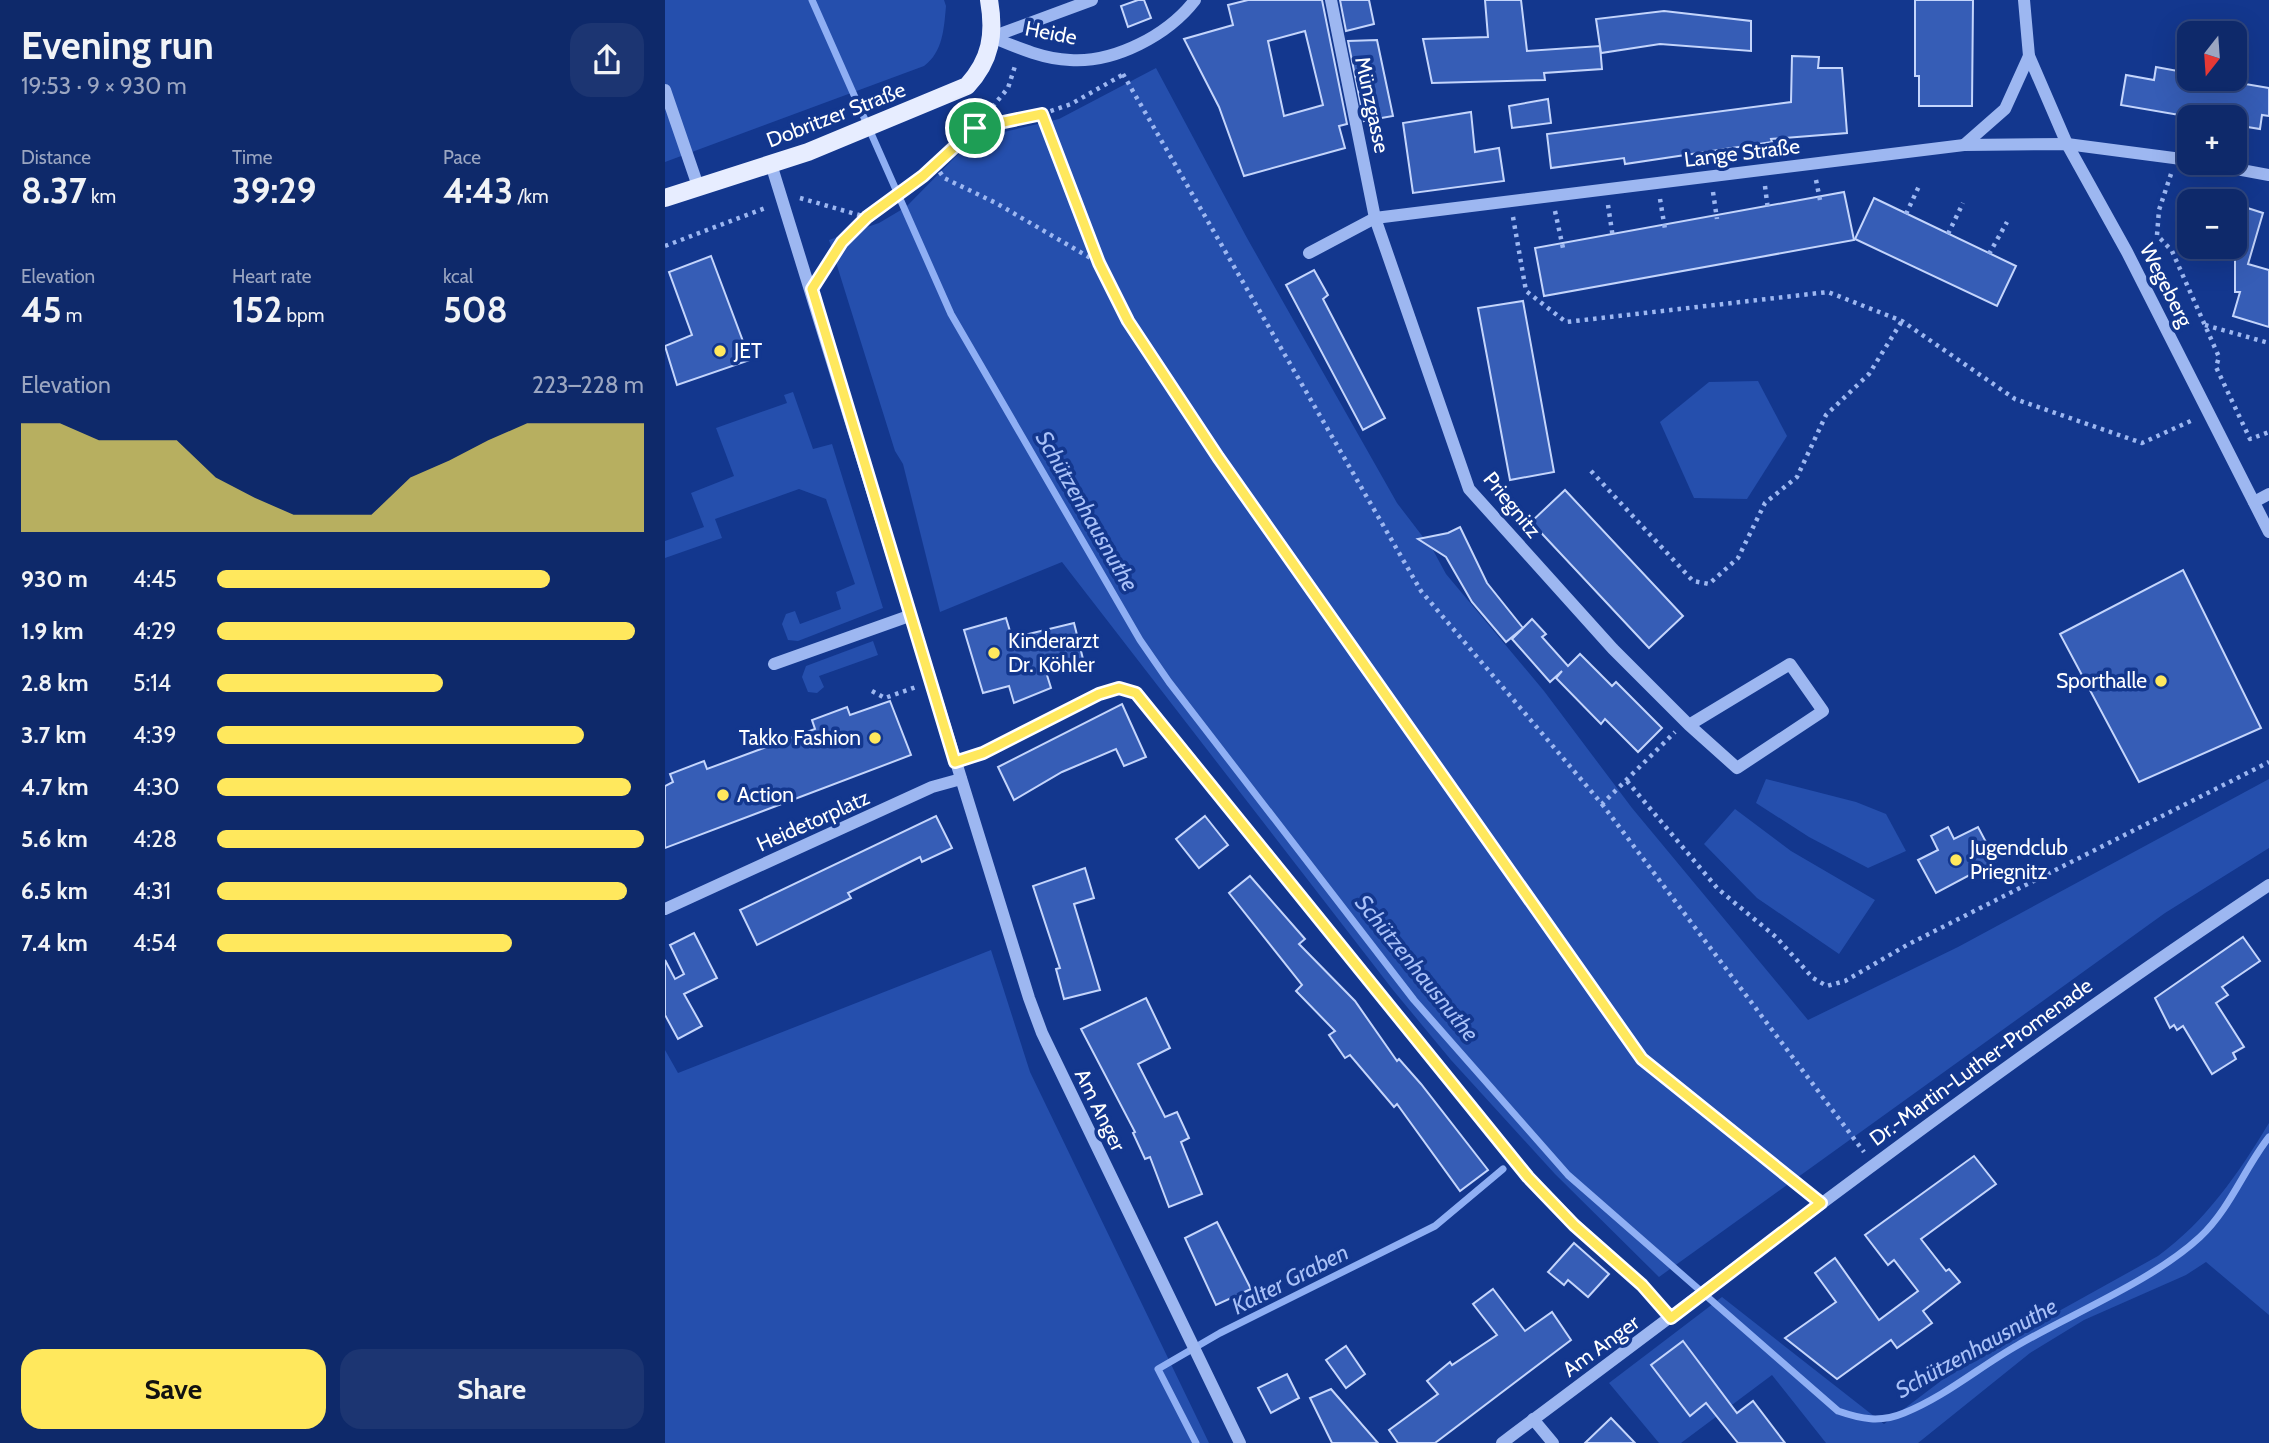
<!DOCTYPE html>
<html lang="en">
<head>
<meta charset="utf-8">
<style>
	:root { --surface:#0e296a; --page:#1c3572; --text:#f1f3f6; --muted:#9ba6c1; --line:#2e457e; --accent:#ffe85d }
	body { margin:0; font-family:Cabin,sans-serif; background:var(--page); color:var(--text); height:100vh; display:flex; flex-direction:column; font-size:26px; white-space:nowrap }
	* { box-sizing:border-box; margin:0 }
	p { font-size:23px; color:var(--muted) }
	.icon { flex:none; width:38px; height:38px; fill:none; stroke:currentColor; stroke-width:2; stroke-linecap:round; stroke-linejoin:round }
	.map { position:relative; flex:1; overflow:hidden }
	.panel { display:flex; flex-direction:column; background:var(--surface); width:665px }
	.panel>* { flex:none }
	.needle { width:46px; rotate:197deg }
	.controls { position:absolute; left:1512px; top:21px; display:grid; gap:14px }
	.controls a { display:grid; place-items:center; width:70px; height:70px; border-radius:14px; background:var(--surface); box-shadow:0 7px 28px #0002,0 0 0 2px var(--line); font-size:35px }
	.pin { position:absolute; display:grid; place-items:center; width:60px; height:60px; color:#fff; margin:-30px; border:4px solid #fff; border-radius:50%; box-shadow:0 2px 7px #0007 }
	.round { display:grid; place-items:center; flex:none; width:74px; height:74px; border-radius:21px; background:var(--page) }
	.overview { display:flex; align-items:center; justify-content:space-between; height:119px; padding:0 21px }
	h1 { font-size:38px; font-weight:700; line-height:52px }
	.stats { display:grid; grid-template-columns:repeat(3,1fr); gap:10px; height:119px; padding:7px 21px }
	.stats div { display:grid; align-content:center }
	.stats b { font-size:35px; font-weight:700 }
	.stats small { font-size:19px; font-weight:400 }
	.stats p { font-size:19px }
	.chart { height:196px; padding:14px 21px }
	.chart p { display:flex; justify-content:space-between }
	.chart svg { width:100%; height:126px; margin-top:7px; fill:var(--accent); opacity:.7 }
	.primary-button { display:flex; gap:14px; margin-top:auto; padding:14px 21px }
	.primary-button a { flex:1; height:80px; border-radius:21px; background:var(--accent); color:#111; font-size:28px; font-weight:700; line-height:80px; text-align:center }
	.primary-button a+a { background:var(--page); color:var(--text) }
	ul { padding:0 21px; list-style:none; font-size:23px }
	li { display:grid; grid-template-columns:112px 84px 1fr; align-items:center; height:52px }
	li i { height:18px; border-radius:9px; background:var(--accent) }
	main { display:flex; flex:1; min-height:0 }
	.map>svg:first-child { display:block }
</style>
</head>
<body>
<main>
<section class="panel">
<div class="overview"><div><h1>Evening run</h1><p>19:53 · 9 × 930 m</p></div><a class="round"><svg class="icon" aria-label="share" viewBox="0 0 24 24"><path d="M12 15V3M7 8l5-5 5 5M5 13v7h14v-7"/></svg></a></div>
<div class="stats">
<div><p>Distance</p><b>8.37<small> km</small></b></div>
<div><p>Time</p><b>39:29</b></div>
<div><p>Pace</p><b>4:43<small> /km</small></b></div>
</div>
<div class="stats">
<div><p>Elevation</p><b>45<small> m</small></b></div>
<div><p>Heart rate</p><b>152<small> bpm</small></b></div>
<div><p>kcal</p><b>508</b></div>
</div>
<div class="chart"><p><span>Elevation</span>223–228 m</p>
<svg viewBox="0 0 160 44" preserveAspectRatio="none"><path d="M0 44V6L10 6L20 12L30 12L40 12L50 25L60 32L70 38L80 38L90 38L100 25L110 19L120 12L130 6L140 6L150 6L160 6V44z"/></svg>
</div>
<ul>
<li><b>930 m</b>4:45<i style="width:78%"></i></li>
<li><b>1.9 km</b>4:29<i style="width:98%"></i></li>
<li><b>2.8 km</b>5:14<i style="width:53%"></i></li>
<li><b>3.7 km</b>4:39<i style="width:86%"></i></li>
<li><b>4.7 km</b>4:30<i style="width:97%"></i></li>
<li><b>5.6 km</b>4:28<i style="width:100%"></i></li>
<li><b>6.5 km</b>4:31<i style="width:96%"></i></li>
<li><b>7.4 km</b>4:54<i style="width:69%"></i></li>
</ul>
<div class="primary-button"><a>Save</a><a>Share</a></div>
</section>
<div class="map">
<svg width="1604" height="1443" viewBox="0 0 1604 1443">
	<rect width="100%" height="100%" fill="#13378e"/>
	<!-- green -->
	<g fill="#254fad">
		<path d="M0 0H279L281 6C279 28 278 52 259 66L0 162Z"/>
		<path d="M491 68 582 238 732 503 768 550 781 574 879 691 967 808 1143 1020 1293 947 1604 779V848L1500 913 994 1277 890 1174 786 1060 728 990 397 562 275 612 238 464 230 451 164 240 214 223 241 207 301 146 326 135 394 119Z"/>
		<path d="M1093 381 1122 436 1082 499 1029 498 995 422 1044 382Z"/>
		<path d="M128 392 148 449 167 444 218 608 133 641 123 640 117 624 121 614 130 611 135 624 176 609 171 592 190 584 161 499 134 489 50 519 57 538 0 558V541L39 527 26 493 69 476 51 428 122 403 119 395Z"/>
		<path d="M208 641 213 655 154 676 159 687 152 693 143 692 137 677 141 666Z"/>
		<path d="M1101 779 1191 802 1221 814 1241 851 1203 868 1144 837 1091 803Z"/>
		<path d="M1070 809 1126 851 1210 900 1174 954 1092 898 1039 844Z"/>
		<path d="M326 950 365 1072 544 1443H0V1050L13 1073Z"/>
		<path d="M1604 1123V1315L1541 1262 1521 1275 1419 1320 1365 1353 1253 1443H1161L1107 1375 1016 1443H994L944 1383 1057 1297 1219 1424 1297 1365 1493 1256C1541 1221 1573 1174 1604 1123Z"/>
	</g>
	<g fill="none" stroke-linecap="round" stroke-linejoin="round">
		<!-- stream -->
		<g stroke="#8faff4" stroke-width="7">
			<path d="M147 0 286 314 475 640 504 682 749 1000 903 1175 1173 1411C1196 1419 1215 1423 1239 1413 1281 1396 1314 1367 1353 1345 1408 1313 1489 1280 1535 1237 1565 1209 1579 1169 1604 1137"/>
			<path d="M531 1443 493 1369 555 1333 770 1226 838 1169"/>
		</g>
	</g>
	<!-- building -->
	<g fill="#365db6" stroke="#c4d5fc" stroke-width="2" fill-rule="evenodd">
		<path d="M473 0H479L486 18 463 27 456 6Z"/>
		<path d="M583 0H657L682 124 674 126 680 148 579 176 554 107 519 39 568 25 563 5ZM640 31 658 105 619 116 603 41Z"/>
		<path d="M675 0H704L709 24 681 31Z"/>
		<path d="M820 0H856L862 51 935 46 937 69 879 73 880 80 767 83 758 39 823 37Z"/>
		<path d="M1250 0H1308L1307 106H1254V76H1250Z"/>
		<path d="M999 11 1086 21V51L995 44 936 53 931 19Z"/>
		<path d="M712 40 728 116 699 121 683 41Z"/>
		<path d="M1127 56 1154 57 1153 68H1177L1182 133 1106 139 1107 142 960 164 959 158 886 168 882 134 1126 102Z"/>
		<path d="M1491 67 1524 73V79H1551L1604 88V116L1597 115 1595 129 1570 125 1571 117H1526L1456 105 1461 75 1489 80Z"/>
		<path d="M883 99 886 123 847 128 844 106Z"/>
		<path d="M806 112 810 152 834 148 839 181 748 193 738 123Z"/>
		<path d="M1179 192 1189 240 879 296 870 248Z"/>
		<path d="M1209 198 1351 266 1332 306 1190 239Z"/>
		<path d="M1570 204 1598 213 1583 264 1604 270V327L1568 316 1575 292H1570Z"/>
		<path d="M46 256 85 360 12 385 0 346 27 335 4 272Z"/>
		<path d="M649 270 663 295 658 299 720 418 698 430 621 285Z"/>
		<path d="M858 301 889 472 845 480 813 308Z"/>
		<path d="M900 490 1018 616 984 648 866 522Z"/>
		<path d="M795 527 822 583 858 628 841 642 807 602 781 557 753 539 783 533Z"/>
		<path d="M1518 570 1596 728 1474 782 1395 634Z"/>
		<path d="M341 618 347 638 409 623 419 663 381 672 386 688 349 703 344 686 318 693 299 630Z"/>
		<path d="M867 619 881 634 877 637 903 666 915 654 947 686 951 682 997 728 973 752 940 719 936 724 891 678 897 671 885 682 847 639Z"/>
		<path d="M225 701 246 755 0 848V786L8 782 5 774 39 761 42 769 150 729 147 720 182 707 185 715Z"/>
		<path d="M457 704 481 757 459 766 451 749 397 772 349 800 333 767Z"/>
		<path d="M271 816 287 848 257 862 255 857 183 893 186 898 92 945 75 910Z"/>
		<path d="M540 816 563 845 534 868 511 839Z"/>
		<path d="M1283 827 1289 839 1313 827 1331 861 1271 893 1253 860 1273 850 1266 836Z"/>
		<path d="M420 868 429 898 409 904 435 990 399 999 391 969 395 968 368 886Z"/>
		<path d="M585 876 640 939 634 944 690 1001 732 1061 734 1059 756 1084 823 1170 795 1191 732 1104 729 1107 685 1055 680 1058 664 1035 670 1031 631 991 637 985 564 893Z"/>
		<path d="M29 933 52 978 19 994 37 1026 13 1039 0 1015V960L10 979 19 974 5 945Z"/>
		<path d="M1578 937 1595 961 1557 987 1563 995 1551 1003 1579 1047 1568 1053 1571 1059 1547 1074 1518 1026 1512 1030 1509 1025 1505 1028 1490 998Z"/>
		<path d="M481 998 505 1048 473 1064 500 1117 512 1112 524 1138 516 1142 537 1194 504 1207 485 1157 480 1159 468 1133 470 1132 416 1029Z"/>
		<path d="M1309 1156 1331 1184 1256 1239 1281 1271 1284 1269 1295 1282 1258 1311 1267 1323 1232 1348 1226 1340 1172 1379 1120 1338 1171 1302 1150 1273 1170 1258 1214 1320 1253 1291 1229 1260 1223 1265 1200 1235Z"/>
		<path d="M552 1222 586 1289 551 1305 520 1238Z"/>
		<path d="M909 1243 944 1274 923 1297 903 1280 899 1285 883 1272Z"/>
		<path d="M828 1289 860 1331 887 1312 906 1340 770 1443H733L724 1430 773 1394 762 1381 785 1362 787 1365 832 1335 808 1304Z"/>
		<path d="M1018 1341 1072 1413 1088 1401 1120 1443H1073L1041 1403 1025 1416 986 1365Z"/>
		<path d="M681 1346 700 1374 681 1388 661 1360Z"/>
		<path d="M622 1374 634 1398 606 1413 593 1388Z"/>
		<path d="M666 1389 713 1443H667L645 1398Z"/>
		<path d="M946 1418 970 1443H920Z"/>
	</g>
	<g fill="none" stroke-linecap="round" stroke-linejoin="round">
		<!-- path -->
		<g stroke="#9db7f1" stroke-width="4.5" stroke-dasharray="3.5 5" stroke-linecap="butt">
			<path d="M458 74 756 591 937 804 1010 732"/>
			<path d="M377 114 434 263 463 321 553 457 977 1059 1142 1192"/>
			<path d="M311 128 377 114 406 104 459 74"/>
			<path d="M270 165 279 178 331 203 434 263"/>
			<path d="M1506 174 1494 210 1492 235 1507 251 1554 357 1551 367 1585 439 1604 432"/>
			<path d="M1151 180 1155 200"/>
			<path d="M1100 186 1103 210"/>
			<path d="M1048 192 1052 219"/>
			<path d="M135 198 201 217"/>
			<path d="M995 199 1000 229"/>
			<path d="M943 205 948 238"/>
			<path d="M890 211 898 248"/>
			<path d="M1241 214 1255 184"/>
			<path d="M848 217 861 291 901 322 1163 292 1237 321 1350 399 1477 443 1528 420"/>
			<path d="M1283 234 1298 203"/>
			<path d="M0 246 103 207"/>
			<path d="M1324 254 1342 222"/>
			<path d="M158 271 177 241 202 217 234 197 310 128 343 88 351 63"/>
			<path d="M1540 325 1604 343"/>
			<path d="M926 471 1028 581 1044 584 1073 558 1100 503 1132 477 1161 415 1204 374 1237 321"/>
			<path d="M207 691 220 698 251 687"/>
			<path d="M962 781 1053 889 1111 937 1148 978 1162 986 1180 981 1242 945 1604 762"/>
			<path d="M937 804 1199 1152"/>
		</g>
		<!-- minor -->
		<g stroke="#9db7f1" stroke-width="12">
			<path d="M666 0 710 218 804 489 948 649 1024 725 1072 768 1158 711 1125 664 1024 725"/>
			<path d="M1359 0 1364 56 1402 144 1462 252 1604 532"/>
			<path d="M327 37C351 47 378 59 405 60 450 63 503 35 530 0"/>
			<path d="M327 37 427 0"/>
			<path d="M0 90 33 186"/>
			<path d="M1299 145 1340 109 1364 56"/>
			<path d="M1539 163 1604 175"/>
			<path d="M106 164 364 998 377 1033 575 1443"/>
			<path d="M644 253 710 218 1299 145 1402 144 1524 160"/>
			<path d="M1589 502 1604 494"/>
			<path d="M109 664 244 616"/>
			<path d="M290 762 318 753 434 694 454 688 471 693 863 1177 910 1225 977 1285 1006 1318"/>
			<path d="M0 909 267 787 296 779"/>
			<path d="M868 1419 888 1443"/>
			<path d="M837 1443C1091 1254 1340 1060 1604 885"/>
		</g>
		<!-- major -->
		<path stroke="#e7edff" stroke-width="18" d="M0 198 143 152 302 86C326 60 330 34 324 0"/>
	</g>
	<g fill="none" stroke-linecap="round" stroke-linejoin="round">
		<!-- route casing -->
		<g stroke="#fff" stroke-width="14">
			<path id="route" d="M377 114 434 263 463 321 553 457 977 1059 1156 1203 1006 1318 977 1285 909 1225 863 1177 471 693 454 688 434 694 318 753 290 762 147 289 177 242 202 217 258 176 310 128Z"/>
		</g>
		<!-- route -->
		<use href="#route" stroke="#ffe85d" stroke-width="9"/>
	</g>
	<!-- markers -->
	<g fill="#ffe85d" stroke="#13378e" stroke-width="2.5">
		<circle cx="55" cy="351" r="7"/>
		<circle cx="329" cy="653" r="7"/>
		<circle cx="1496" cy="681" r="7"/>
		<circle cx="210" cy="738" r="7"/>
		<circle cx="58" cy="795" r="7"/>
		<circle cx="1291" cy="860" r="7"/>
	</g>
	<g text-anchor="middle" stroke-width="7" stroke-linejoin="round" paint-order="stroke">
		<!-- street labels -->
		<g font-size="21" fill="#fff" stroke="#13378e">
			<text transform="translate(386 33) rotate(11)" y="7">Heide</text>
			<text transform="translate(707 105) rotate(78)" y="7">Münzgasse</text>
			<text transform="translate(171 115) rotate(-21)" y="7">Dobritzer Straße</text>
			<text transform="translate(1077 153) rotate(-7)" y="7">Lange Straße</text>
			<text transform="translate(1501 285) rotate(63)" y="7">Wegeberg</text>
			<text transform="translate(847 505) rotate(51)" y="7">Priegnitz</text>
			<text transform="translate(148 821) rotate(-24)" y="7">Heidetorplatz</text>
			<text transform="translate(1316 1062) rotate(-36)" y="7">Dr.-Martin-Luther-Promenade</text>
			<text transform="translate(435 1110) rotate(64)" y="7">Am Anger</text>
			<text transform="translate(936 1346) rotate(-36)" y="7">Am Anger</text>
		</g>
		<!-- poi labels -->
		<g font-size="21" fill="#fff" stroke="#13378e" text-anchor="start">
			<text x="69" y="358">JET</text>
			<text x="343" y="648">Kinderarzt<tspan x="343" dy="24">Dr. Köhler</tspan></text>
			<text x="1482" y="688" text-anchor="end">Sporthalle</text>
			<text x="196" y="745" text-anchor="end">Takko Fashion</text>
			<text x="72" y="802">Action</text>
			<text x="1305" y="855">Jugendclub<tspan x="1305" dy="24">Priegnitz</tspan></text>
		</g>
		<!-- water labels -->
		<g font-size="23" font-style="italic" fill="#a9c1f8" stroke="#13378e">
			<text transform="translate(422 511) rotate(60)" y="8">Schützenhausnuthe</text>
			<text transform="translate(752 968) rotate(51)" y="8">Schützenhausnuthe</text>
			<text transform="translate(625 1279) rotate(-27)" y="8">Kalter Graben</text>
			<text transform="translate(1311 1348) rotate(-29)" y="8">Schützenhausnuthe</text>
		</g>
	</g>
</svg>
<div class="controls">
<a><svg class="needle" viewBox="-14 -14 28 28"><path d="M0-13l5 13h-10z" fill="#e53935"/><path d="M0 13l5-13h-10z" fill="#9ba6c1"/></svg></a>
<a>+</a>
<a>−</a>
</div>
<div class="pin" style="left:310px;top:128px;background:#1e9e55"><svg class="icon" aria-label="arrive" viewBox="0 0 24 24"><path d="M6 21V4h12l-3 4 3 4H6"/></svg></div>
</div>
</main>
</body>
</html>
